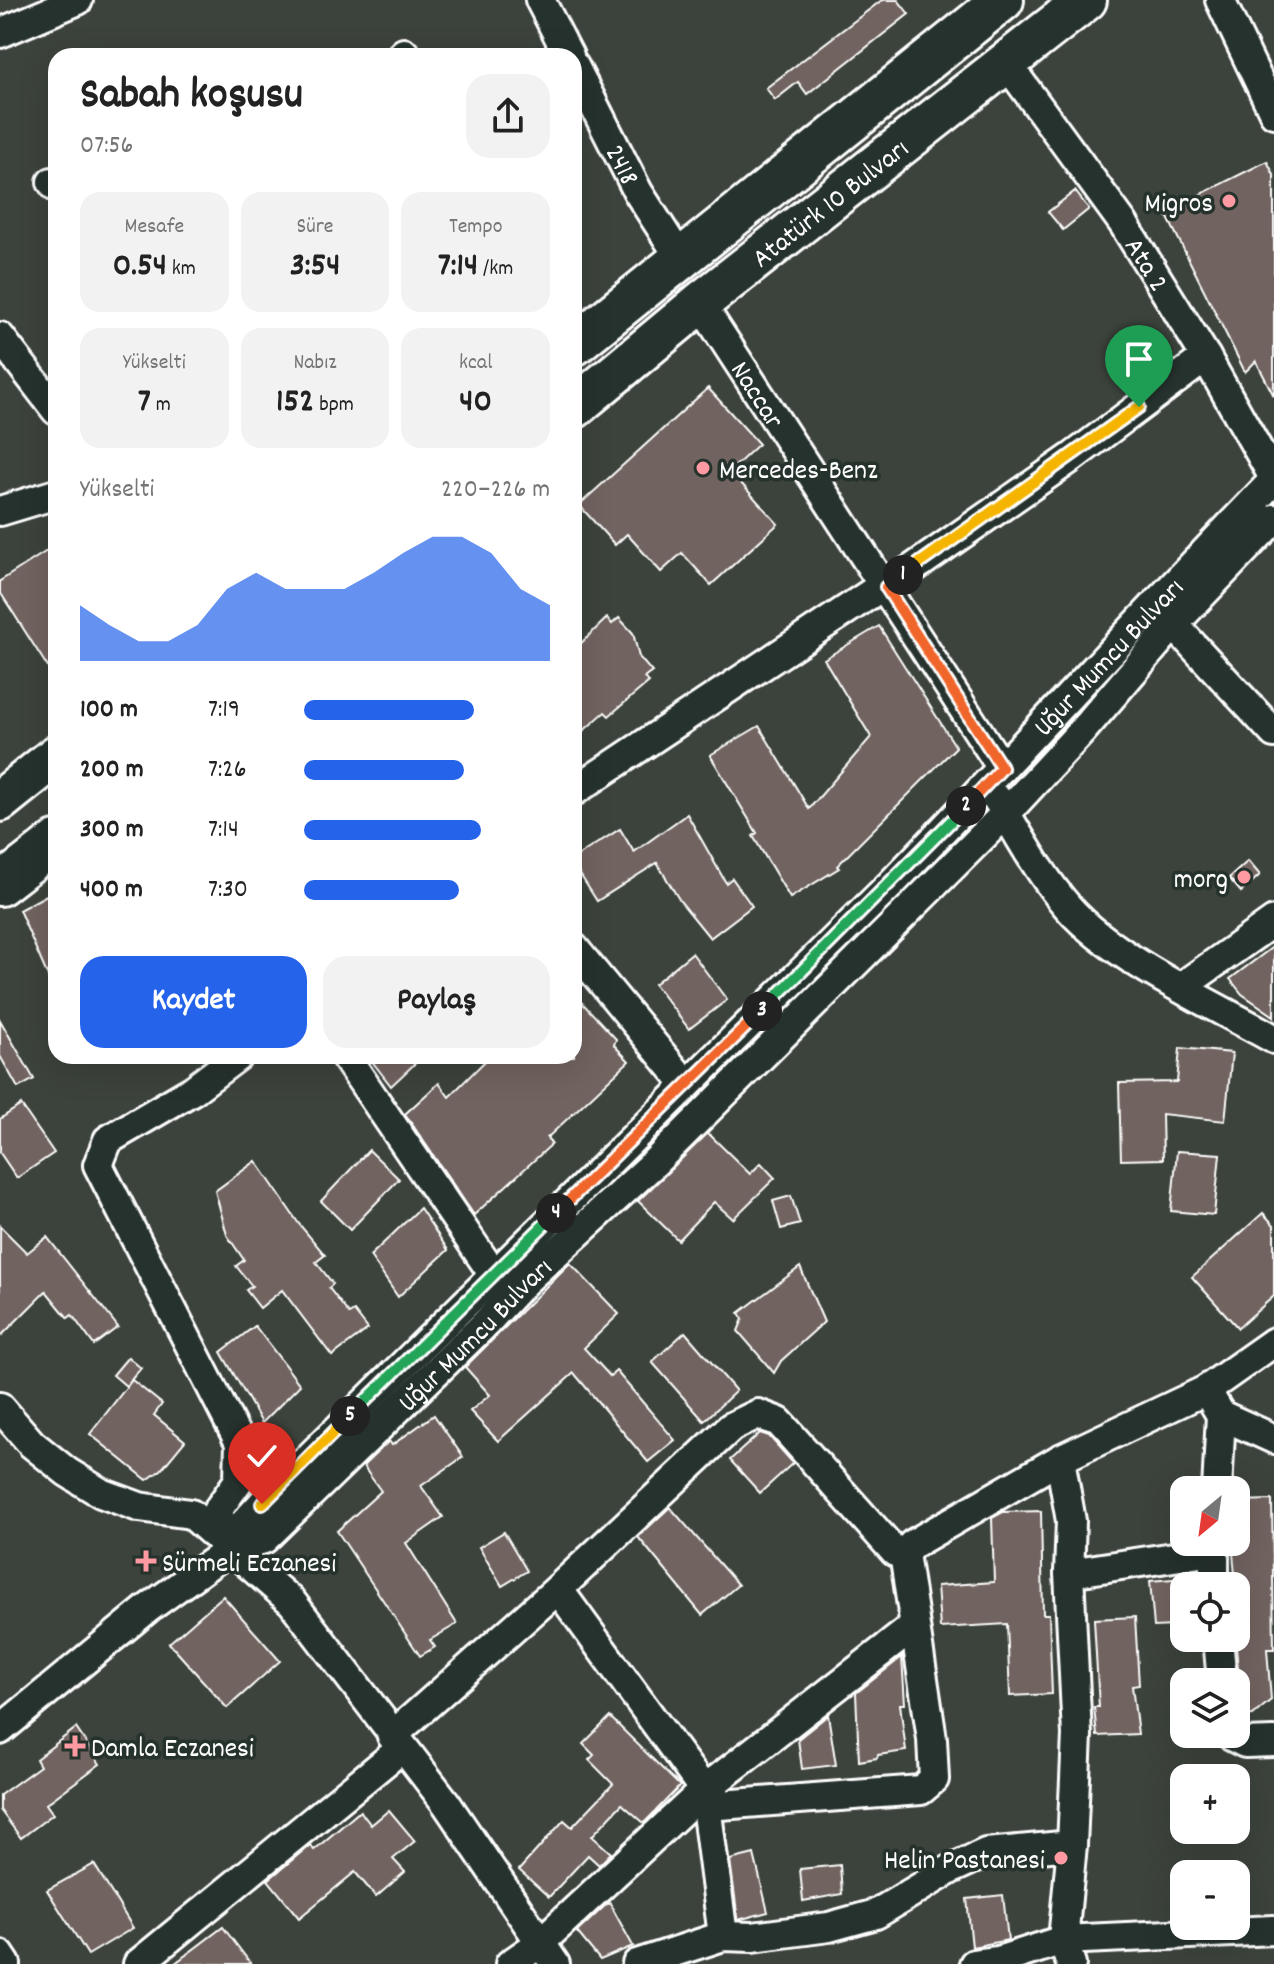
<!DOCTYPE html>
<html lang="tr">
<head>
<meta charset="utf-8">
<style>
	:root { --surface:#fff; --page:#f2f2f2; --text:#222; --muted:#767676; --accent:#2563eb }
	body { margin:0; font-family:Dekko,sans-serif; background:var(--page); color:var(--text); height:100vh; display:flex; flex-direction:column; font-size:30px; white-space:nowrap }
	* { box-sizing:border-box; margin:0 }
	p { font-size:26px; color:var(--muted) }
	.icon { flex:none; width:44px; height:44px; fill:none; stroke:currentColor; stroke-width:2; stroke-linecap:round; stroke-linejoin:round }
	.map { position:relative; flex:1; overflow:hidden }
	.panel { position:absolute; left:48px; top:48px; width:534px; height:1016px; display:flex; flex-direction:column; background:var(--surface); border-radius:24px; box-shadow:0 8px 32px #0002 }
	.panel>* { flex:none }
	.needle { width:52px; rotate:209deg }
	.tools { position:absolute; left:1170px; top:1476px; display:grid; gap:16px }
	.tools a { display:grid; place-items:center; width:80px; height:80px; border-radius:16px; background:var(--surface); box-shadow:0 8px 32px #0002; font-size:40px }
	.pin { position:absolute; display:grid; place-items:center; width:68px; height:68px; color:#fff; margin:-82px -34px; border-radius:50% 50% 50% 0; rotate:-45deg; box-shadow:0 0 8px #0007 }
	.pin .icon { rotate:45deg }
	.km { position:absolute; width:40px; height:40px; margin:-20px; border-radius:50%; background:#222; color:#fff; font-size:22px; line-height:40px; text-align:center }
	.round { display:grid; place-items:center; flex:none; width:84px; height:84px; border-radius:24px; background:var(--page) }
	.overview { display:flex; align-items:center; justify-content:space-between; height:136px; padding:0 32px }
	h1 { font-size:44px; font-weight:700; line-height:60px }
	.stats { display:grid; grid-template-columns:repeat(3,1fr); gap:12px; height:136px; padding:8px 32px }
	.stats div { display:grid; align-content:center; border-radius:20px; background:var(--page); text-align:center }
	.stats b { font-size:34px; font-weight:700 }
	.stats small { font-size:22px; font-weight:400 }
	.stats p { font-size:22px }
	.chart { height:224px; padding:16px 32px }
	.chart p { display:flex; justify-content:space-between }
	.chart svg { width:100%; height:144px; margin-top:8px; fill:var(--accent); opacity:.7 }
	.primary-button { display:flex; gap:16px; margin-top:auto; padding:16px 32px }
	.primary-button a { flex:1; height:92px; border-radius:24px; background:var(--accent); color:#fff; font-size:32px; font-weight:700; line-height:92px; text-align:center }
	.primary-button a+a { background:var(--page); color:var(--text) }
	ul { padding:0 32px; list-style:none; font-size:26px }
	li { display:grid; grid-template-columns:128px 96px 1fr; align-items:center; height:60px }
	li i { height:20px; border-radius:10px; background:var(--accent) }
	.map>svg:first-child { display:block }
</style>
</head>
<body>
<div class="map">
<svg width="1274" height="1964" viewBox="0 0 1274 1964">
	<rect width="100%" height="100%" fill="#3c423c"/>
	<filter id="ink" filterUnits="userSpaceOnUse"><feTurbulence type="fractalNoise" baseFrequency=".0125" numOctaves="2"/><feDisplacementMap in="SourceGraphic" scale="16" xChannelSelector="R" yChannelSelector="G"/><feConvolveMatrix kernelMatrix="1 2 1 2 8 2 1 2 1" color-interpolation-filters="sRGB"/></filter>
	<g filter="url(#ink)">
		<!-- building -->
		<g fill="#71645f" stroke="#fff" stroke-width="2">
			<path d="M882 0H898L909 14 807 94 798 82 775 100 766 88Z"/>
			<path d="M1267 161 1274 175V396L1256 361 1245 372 1165 212Z"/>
			<path d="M1075 191 1089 209 1063 230 1048 212Z"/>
			<path d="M708 388 759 444 730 471 778 524 711 585 682 553 661 572 627 534 615 545 579 505Z"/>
			<path d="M56 545V680L0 592V581Z"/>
			<path d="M607 618 612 624 619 618 633 633 639 657 652 672 644 678 649 682 609 716 605 712 574 739V650Z"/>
			<path d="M879 626 956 747 837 866 839 868 790 898 753 836 757 833 710 755 759 726 809 809 871 737 824 659Z"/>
			<path d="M687 814 726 883 732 878 752 906 710 938 680 901 657 863 597 901 574 865V858L620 829 634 852Z"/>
			<path d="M1248 861 1260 875 1241 892 1229 878Z"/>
			<path d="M56 890V995L19 910Z"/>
			<path d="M1274 946V1016L1242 994 1230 979Z"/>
			<path d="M692 953 727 1000 689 1029 654 984Z"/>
			<path d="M574 994 616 1039 614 1045 629 1061 547 1138 552 1144 474 1215 405 1114 439 1083 449 1097 490 1056H574Z"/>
			<path d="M0 1020 34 1079 18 1088 0 1056Z"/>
			<path d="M1180 1048 1232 1053 1225 1121 1162 1114 1163 1159 1121 1160 1119 1083 1177 1082Z"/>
			<path d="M368 1056H423L391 1086Z"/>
			<path d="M21 1105 54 1153 17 1178 0 1153V1119Z"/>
			<path d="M708 1133 750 1174 761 1163 775 1178 733 1219 714 1202 678 1240 638 1201Z"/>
			<path d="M369 1150 399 1179 350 1230 321 1201Z"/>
			<path d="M1177 1151 1220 1154 1214 1215 1171 1211Z"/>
			<path d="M256 1161 299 1224 325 1255 316 1262 333 1284 329 1288 349 1314 354 1311 368 1329 332 1356 282 1290 260 1308 246 1290 252 1286 236 1266 244 1260 227 1235 215 1191Z"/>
			<path d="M791 1196 800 1224 781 1229 773 1201Z"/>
			<path d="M420 1208 448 1250 398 1297 370 1256Z"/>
			<path d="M1263 1213 1274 1225V1296L1238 1328 1192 1277Z"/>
			<path d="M0 1226 27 1253 47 1237 118 1327 94 1345 72 1315 68 1318 46 1291 0 1337Z"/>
			<path d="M570 1263 619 1314 584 1348 610 1376 616 1371 675 1440 648 1462 574 1373 498 1441 470 1411 490 1395 465 1367Z"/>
			<path d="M800 1267 824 1322 781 1361 774 1373 738 1331 743 1319 739 1313Z"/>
			<path d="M255 1326 300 1385 262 1423 221 1352Z"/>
			<path d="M685 1332 736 1391 704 1421 652 1362Z"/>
			<path d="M128 1357 141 1368 126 1386 113 1375Z"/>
			<path d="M132 1380 162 1404 154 1415 185 1441 161 1470 147 1480 90 1434Z"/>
			<path d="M434 1415 463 1457 421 1486 443 1517 406 1543 457 1624 430 1640 435 1647 420 1656 337 1531 381 1491 363 1466 389 1441 392 1445Z"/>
			<path d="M760 1433 769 1436 793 1463 760 1493 730 1460Z"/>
			<path d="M1272 1500 1274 1649H1267L1271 1700 1253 1715 1243 1716 1236 1648V1586L1232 1542H1236V1501Z"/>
			<path d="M670 1507 738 1585 702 1615 638 1537Z"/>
			<path d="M1041 1511 1043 1614H1049L1052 1694 1010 1696 1007 1624 940 1628 937 1586 994 1582 992 1518 1003 1512Z"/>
			<path d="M504 1532 527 1571 502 1586 479 1547Z"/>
			<path d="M1184 1578V1621H1175L1174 1626 1154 1627 1150 1581Z"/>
			<path d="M223 1596 280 1661 227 1708 169 1643Z"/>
			<path d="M1135 1617 1139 1685 1132 1686 1138 1734 1097 1736 1094 1707H1099L1094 1619Z"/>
			<path d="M902 1657 905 1704H900L906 1751 878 1755 877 1758 859 1761 856 1693Z"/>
			<path d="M828 1715 836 1765 802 1769 798 1739Z"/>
			<path d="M610 1717 680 1786 644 1823 622 1804 592 1836 611 1853 599 1865 588 1855 549 1897 519 1870 564 1820 572 1827 613 1784 589 1760 594 1755 583 1744Z"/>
			<path d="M76 1728 100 1764 46 1804 53 1814 21 1838 0 1810V1795L40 1766 36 1759Z"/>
			<path d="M389 1810 415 1841 393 1859 405 1872 376 1897 355 1872 299 1918 268 1880 310 1845 314 1850 360 1811 371 1825Z"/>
			<path d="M754 1854 768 1912 738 1920 730 1860Z"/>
			<path d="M94 1864 133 1928 88 1955 47 1890Z"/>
			<path d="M840 1865 842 1894 803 1901 800 1869Z"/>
			<path d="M1003 1895 1008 1940 972 1947 967 1899Z"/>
			<path d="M609 1902 633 1946 600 1960 577 1932Z"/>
			<path d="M223 1927 251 1964H174Z"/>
		</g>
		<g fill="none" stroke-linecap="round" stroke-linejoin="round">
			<!-- minor casing -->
			<g stroke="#fff" stroke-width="34">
				<g id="minor">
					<path d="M540 0 569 56"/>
					<path d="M1220 0 1274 113"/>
					<path d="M0 33 78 0"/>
					<path d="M401 56 404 53"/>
					<path id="s1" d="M1005 61 1123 223 1206 357 1274 478"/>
					<path id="s2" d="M574 66 638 192 681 259"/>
					<path d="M52 182 56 187"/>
					<path id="s3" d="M700 303 1002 768"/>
					<path d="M0 337 56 410"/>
					<path d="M0 511 56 494"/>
					<path d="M1163 613 1274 733"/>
					<path d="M574 791 879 588 886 587 1071 458 1206 357"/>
					<path d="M997 799C1019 835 1040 875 1068 907 1113 959 1212 1004 1274 1039"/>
					<path d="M574 948 686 1084"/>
					<path d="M1181 987 1274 921"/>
					<path d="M345 1056 494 1275"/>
					<path d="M1206 1390 1221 1415 1217 1490"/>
					<path d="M0 1407 32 1444 67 1472 101 1493 139 1507 191 1514 292 1602 446 1803 555 1964"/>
					<path d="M1221 1415 1274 1439"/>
					<path d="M1060 1459 1071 1521 1069 1573 1077 1735 1072 1845 1063 1940 1071 1964"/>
					<path d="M1214 1542V1586"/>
					<path d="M230 1544 217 1511 239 1480 240 1443 98 1165 108 1140 193 1090 238 1056"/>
					<path id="s4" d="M232 1548 237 1531 262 1504 891 884C1020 751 1145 613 1274 480"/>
					<path d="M1069 1573 1213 1551"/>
					<path d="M558 1589 704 1790 723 1936"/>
					<path d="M1218 1638 1222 1682"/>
					<path id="s5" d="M0 1730 147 1609 232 1548 264 1539 484 1325 524 1282 650 1167 1006 813 1082 731 1173 625 1274 519"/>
					<path d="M1232 1734 1233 1737 1245 1743 1274 1742"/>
					<path d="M392 1736 558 1589 731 1427 758 1414 779 1422 895 1552 904 1553 913 1544 1060 1459 1206 1390 1274 1342"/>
					<path d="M707 1806 921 1790 934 1779 932 1739 904 1553"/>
					<path d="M0 1955 6 1964"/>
					<path d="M138 1964 402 1748"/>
					<path d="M510 1964 539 1944 704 1790 913 1627"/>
					<path d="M637 1964 723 1936 752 1937 829 1927 876 1914 951 1869 986 1853 1072 1845"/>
					<path d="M974 1964 998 1961 1063 1940 1274 1930"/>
				</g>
			</g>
			<!-- highway casing -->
			<g stroke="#fff" stroke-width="46">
				<g id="highway">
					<path d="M574 345 1003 0"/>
					<path id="s6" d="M574 408 700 303 1086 0"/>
					<path d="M0 801 56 756"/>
					<path d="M0 885 56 842"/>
				</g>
			</g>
			<!-- minor -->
			<use href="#minor" stroke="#26332d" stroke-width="28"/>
			<!-- highway -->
			<use href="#highway" stroke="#26332d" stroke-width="40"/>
		</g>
	</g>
	<g fill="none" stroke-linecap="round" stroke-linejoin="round" filter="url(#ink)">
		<!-- split-1 casing -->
		<g stroke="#fff" stroke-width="16">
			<path id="split-1" d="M903 575 1139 407"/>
		</g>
		<!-- split-2 casing -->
		<g stroke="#fff" stroke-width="16">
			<path id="split-2" d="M903 575 886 587 1002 768 966 806"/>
		</g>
		<!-- split-3 casing -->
		<g stroke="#fff" stroke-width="16">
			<path id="split-3" d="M762 1011 966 806"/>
		</g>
		<!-- split-4 casing -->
		<g stroke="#fff" stroke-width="16">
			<path id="split-4" d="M556 1213 762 1011"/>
		</g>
		<!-- split-5 casing -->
		<g stroke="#fff" stroke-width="16">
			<path id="split-5" d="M350 1416 556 1213"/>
		</g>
		<!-- split-6 casing -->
		<g stroke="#fff" stroke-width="16">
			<path id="split-6" d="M262 1504 350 1416"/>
		</g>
		<!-- split-1 -->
		<use href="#split-1" stroke="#f5b400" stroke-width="10"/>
		<!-- split-2 -->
		<use href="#split-2" stroke="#f0652b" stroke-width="10"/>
		<!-- split-3 -->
		<use href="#split-3" stroke="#22a559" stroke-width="10"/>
		<!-- split-4 -->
		<use href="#split-4" stroke="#f0652b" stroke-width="10"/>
		<!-- split-5 -->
		<use href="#split-5" stroke="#22a559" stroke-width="10"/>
		<!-- split-6 -->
		<use href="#split-6" stroke="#f5b400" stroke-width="10"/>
	</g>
	<!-- markers -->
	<g fill="#ff9aa2" stroke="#26332d" stroke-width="3">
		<circle cx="1229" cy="201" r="8"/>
		<circle cx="703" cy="468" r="8"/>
		<circle cx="1244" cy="877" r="8"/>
		<path d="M142 1549h8v8h8v8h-8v8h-8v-8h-8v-8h8z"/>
		<path d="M71 1734h8v8h8v8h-8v8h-8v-8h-8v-8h8z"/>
		<circle cx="1061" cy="1858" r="8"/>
	</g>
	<g text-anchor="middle" stroke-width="7" stroke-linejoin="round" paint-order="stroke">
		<!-- street labels -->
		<g font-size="28" fill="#fff" stroke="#26332d">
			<text dy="10" stroke="none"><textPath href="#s2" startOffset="110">2418</textPath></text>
			<text dy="10" stroke="none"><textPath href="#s6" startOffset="328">Atatürk 10 Bulvarı</textPath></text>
			<text dy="10" stroke="none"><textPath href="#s1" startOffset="248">Ata 2</textPath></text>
			<text dy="10" stroke="none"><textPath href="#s3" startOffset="108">Naccar</textPath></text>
			<text dy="10" stroke="none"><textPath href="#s4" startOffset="1252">Uğur Mumcu Bulvarı</textPath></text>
			<text dy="10" stroke="none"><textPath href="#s5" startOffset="622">Uğur Mumcu Bulvarı</textPath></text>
		</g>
		<!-- poi labels -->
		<g font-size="28" fill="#fff" stroke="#26332d" text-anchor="end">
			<text x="1213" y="211">Migros</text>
			<text x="719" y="478" text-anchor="start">Mercedes-Benz</text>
			<text x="1228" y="887">morg</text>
			<text x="162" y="1571" text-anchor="start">Sürmeli Eczanesi</text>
			<text x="91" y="1756" text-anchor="start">Damla Eczanesi</text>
			<text x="1045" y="1868">Helin Pastanesi</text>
		</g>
	</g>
</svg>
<div class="tools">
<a><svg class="needle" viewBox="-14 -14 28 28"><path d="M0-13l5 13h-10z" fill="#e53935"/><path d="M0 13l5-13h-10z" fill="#767676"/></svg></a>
<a><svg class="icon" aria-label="locate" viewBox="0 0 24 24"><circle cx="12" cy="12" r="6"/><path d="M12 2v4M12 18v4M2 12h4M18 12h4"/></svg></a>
<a><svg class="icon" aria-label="layers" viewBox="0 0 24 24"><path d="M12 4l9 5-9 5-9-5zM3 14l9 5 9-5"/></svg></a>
<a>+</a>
<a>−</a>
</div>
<div class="pin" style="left:1139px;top:407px;background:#1e9e55"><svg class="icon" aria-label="arrive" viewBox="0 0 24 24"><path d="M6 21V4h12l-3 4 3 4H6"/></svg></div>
<div class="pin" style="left:262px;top:1504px;background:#d93025"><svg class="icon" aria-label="check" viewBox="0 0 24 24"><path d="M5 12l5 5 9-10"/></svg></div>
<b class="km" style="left:903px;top:575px">1</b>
<b class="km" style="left:966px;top:806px">2</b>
<b class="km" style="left:762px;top:1011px">3</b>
<b class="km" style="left:556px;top:1213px">4</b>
<b class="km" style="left:350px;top:1416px">5</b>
<section class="panel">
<div class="overview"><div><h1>Sabah koşusu</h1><p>07:56</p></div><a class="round"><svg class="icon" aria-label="share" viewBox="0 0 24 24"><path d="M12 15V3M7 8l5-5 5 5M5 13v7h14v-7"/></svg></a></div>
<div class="stats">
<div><p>Mesafe</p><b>0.54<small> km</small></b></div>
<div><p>Süre</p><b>3:54</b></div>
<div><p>Tempo</p><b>7:14<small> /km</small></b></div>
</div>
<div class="stats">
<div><p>Yükselti</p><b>7<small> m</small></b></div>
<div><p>Nabız</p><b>152<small> bpm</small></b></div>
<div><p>kcal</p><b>40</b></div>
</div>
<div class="chart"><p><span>Yükselti</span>220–226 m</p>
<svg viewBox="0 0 160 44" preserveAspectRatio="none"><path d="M0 44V27L10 33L20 38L30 38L40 33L50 22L60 17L70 22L80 22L90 22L100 17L110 11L120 6L130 6L140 11L150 22L160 27V44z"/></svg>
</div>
<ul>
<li><b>100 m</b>7:19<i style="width:69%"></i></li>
<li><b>200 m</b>7:26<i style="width:65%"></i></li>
<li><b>300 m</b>7:14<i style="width:72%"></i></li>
<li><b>400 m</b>7:30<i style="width:63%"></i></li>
</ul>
<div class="primary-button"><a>Kaydet</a><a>Paylaş</a></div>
</section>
</div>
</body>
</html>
